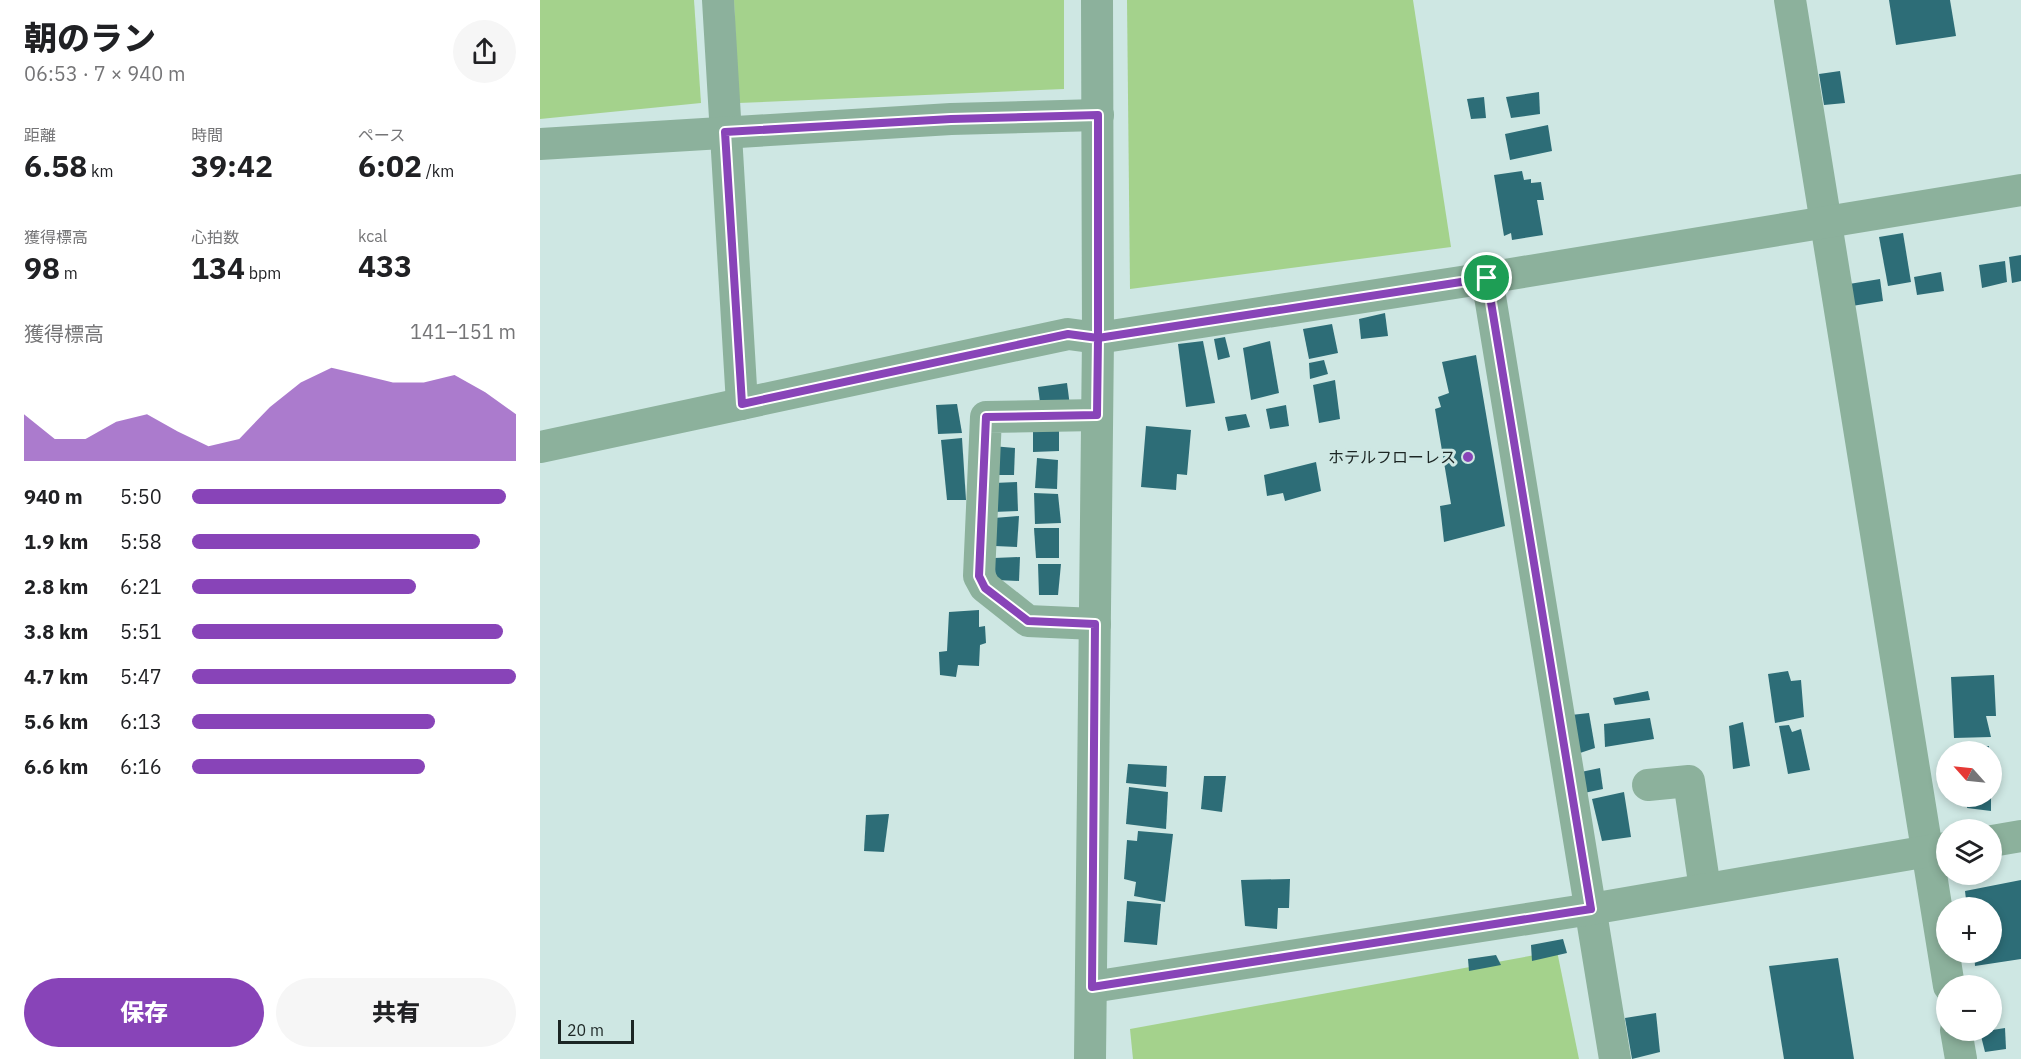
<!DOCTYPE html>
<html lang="ja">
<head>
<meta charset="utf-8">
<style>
	:root { --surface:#fff; --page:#f6f6f6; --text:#202124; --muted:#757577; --accent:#8844b8 }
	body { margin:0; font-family:"IBM Plex Sans","Noto Sans JP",sans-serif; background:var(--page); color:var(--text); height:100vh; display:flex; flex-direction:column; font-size:22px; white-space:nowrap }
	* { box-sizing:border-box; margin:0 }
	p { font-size:20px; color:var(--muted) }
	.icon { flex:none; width:33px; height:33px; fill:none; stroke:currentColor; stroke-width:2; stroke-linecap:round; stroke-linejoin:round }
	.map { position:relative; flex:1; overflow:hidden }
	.side { display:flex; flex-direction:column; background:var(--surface); width:540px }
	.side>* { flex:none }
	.needle { width:39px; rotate:297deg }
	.fabs { position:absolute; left:1396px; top:741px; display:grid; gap:12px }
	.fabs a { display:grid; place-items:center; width:66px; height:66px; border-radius:50%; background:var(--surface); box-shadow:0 3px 9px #0003; font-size:30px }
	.scale { position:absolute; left:18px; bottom:15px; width:76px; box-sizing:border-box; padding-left:6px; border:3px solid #1c2624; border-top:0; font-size:16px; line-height:21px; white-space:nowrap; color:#1c2624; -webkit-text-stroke:4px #cee7e3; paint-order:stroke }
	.pin { position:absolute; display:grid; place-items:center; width:51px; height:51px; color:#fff; margin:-26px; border:3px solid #fff; border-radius:50%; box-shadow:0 2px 6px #0007 }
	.round { display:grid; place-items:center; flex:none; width:63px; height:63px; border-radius:32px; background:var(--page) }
	.overview { display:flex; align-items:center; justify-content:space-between; height:102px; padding:0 24px }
	h1 { font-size:33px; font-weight:800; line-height:45px }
	.metrics { display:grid; grid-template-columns:repeat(3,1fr); gap:9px; height:102px; padding:6px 24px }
	.metrics div { display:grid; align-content:center }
	.metrics b { font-size:30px; font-weight:800 }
	.metrics small { font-size:16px; font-weight:400 }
	.metrics p { font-size:16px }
	.chart { height:168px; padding:12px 24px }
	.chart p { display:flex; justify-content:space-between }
	.chart svg { width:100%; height:108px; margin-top:6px; fill:var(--accent); opacity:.7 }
	.action { display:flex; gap:12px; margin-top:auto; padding:12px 24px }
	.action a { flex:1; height:69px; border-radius:36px; background:var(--accent); color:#fff; font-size:24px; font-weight:800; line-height:69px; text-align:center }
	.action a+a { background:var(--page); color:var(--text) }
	ul { padding:0 24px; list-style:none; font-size:20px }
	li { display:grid; grid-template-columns:96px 72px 1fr; align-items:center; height:45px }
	li i { height:15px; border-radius:8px; background:var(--accent) }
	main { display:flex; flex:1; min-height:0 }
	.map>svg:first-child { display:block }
</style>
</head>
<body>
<main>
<section class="side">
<div class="overview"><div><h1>朝のラン</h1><p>06:53 · 7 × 940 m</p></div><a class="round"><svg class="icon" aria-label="share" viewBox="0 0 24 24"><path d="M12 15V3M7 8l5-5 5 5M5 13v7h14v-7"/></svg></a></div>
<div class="metrics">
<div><p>距離</p><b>6.58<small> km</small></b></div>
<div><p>時間</p><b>39:42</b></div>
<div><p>ペース</p><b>6:02<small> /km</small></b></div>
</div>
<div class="metrics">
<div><p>獲得標高</p><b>98<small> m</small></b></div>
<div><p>心拍数</p><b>134<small> bpm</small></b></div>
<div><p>kcal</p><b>433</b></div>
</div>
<div class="chart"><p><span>獲得標高</span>141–151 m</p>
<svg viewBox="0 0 160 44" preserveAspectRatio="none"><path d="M0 44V25L10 35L20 35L30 28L40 25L50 32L60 38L70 35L80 22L90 12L100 6L110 9L120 12L130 12L140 9L150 16L160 25V44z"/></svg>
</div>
<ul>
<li><b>940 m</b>5:50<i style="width:97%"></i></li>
<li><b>1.9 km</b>5:58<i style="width:89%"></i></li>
<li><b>2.8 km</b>6:21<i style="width:69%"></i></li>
<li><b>3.8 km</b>5:51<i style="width:96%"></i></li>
<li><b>4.7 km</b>5:47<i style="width:100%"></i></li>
<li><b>5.6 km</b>6:13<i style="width:75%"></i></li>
<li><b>6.6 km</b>6:16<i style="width:72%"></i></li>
</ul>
<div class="action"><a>保存</a><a>共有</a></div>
</section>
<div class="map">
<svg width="1481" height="1059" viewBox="0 0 1481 1059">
	<rect width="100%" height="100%" fill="#cee7e3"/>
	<!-- green -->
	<g fill="#a4d28c">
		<path d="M0 0H154L161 103 0 119Z"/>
		<path d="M194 0H524V89L198 103Z"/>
		<path d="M587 0H873L911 247 590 289Z"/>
		<path d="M1017 951 1039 1059H593L590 1029Z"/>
	</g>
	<!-- building -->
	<g fill="#2d6d77">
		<path d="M1349 0H1410L1416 36 1356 45Z"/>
		<path d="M1300 71 1305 103 1284 105 1279 74Z"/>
		<path d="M999 92 1000 114 971 118 966 97Z"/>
		<path d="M944 97 946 118 931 119 927 99Z"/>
		<path d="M1008 125 1012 151 970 160 965 134Z"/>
		<path d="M982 171 984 180 991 179V183L1001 182 1004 200H997L1003 235 972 240 971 233 964 236 954 175Z"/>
		<path d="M1363 233 1371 282 1348 286 1339 237Z"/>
		<path d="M1481 255V281L1472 283 1469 257Z"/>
		<path d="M1465 261 1467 282 1442 288 1439 265Z"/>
		<path d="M1401 272 1404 291 1377 295 1374 277Z"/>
		<path d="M1340 279 1343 301 1312 306 1309 284Z"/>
		<path d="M845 313 848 336 821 339 819 319Z"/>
		<path d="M792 324 798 353 769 359 763 329Z"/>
		<path d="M685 337 690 357 678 360 674 339Z"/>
		<path d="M663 341 675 403 646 407 638 344Z"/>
		<path d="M730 341 739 393 711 400 703 348Z"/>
		<path d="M936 355 965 526 904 542 900 506 911 504 895 409 901 407 898 397 909 393 902 362Z"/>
		<path d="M784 360 788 374 770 379 769 363Z"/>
		<path d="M795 380 800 419 779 423 773 385Z"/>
		<path d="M527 383 530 406 501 410 498 387Z"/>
		<path d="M417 404 422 433 398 434 396 405Z"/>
		<path d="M746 405 749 426 730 429 726 409Z"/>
		<path d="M706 414 710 427 688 431 685 417Z"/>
		<path d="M493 424H519V451L493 452Z"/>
		<path d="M606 426 651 430 647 475 637 474 636 490 601 487Z"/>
		<path d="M422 438 426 500H407L401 440Z"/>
		<path d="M452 446 475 448 474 475H454Z"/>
		<path d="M497 458 518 460 517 489 495 488Z"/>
		<path d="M776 462 781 491 745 501 743 493 727 496 724 475Z"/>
		<path d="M477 482 478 511 453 512 454 483Z"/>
		<path d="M494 493 518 494 521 523 495 524Z"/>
		<path d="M479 516 477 547 455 546 454 518Z"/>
		<path d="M494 528H519V558H496Z"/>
		<path d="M480 557 479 581 456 580 454 558Z"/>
		<path d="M498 564H521L518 595H499Z"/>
		<path d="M439 610V627L445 626 446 643 440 645 439 666 418 665 416 677 400 675 399 652 407 651 409 612Z"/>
		<path d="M1248 671 1251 681 1261 680 1264 717 1235 723 1228 674Z"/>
		<path d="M1454 675 1456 716H1446L1451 737 1414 738 1411 677Z"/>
		<path d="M1108 691 1110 700 1075 705 1073 698Z"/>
		<path d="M1049 713 1055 748 1037 754 1031 715Z"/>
		<path d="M1110 718 1114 739 1065 747 1064 724Z"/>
		<path d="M1203 722 1210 766 1193 769 1189 726Z"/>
		<path d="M1249 725 1252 732 1261 729 1270 770 1248 774 1239 726Z"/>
		<path d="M1415 746H1449V752H1416Z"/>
		<path d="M588 764 627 766 626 787 586 783Z"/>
		<path d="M1060 768 1063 789 1044 793 1041 772Z"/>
		<path d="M664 776H686L682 812 661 809Z"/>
		<path d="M589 787 628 792 626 829 586 824Z"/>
		<path d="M1084 792 1091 837 1062 841 1052 799Z"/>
		<path d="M1429 796H1451V811L1427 808Z"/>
		<path d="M349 814 344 852 324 851 326 815Z"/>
		<path d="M598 831 633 834 625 902 594 896 596 882 584 879 587 840 597 841Z"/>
		<path d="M750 879 749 908H738L737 929 705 926 701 880Z"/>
		<path d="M1481 880V959L1435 966 1434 952H1452V908H1427L1425 891Z"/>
		<path d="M587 901 621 904 617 945 584 942Z"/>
		<path d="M1023 939 1027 953 992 961 991 945Z"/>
		<path d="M956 955 961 965 929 971 928 959Z"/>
		<path d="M1298 958 1314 1059H1244L1229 966Z"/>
		<path d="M1116 1013 1120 1052 1092 1059 1085 1018Z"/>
		<path d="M1465 1028 1466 1049 1445 1052 1440 1032Z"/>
	</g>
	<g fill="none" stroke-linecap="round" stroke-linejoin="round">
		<!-- minor -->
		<g stroke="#8cb19c" stroke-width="32">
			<path d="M178 0 202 404"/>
			<path d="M1250 0 1409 986"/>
			<path d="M0 144 411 119 558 115"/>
			<path d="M947 278 1075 1059"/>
			<path d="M0 447 528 334 558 338 947 278 1481 190"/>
			<path d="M555 624 488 621 445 587 439 576 446 417 557 415"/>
			<path d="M1108 785 1149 781 1165 889"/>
			<path d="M1452 841 1481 836"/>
			<path d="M552 987 1051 909 1406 848"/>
			<path d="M1416 1030 1421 1059"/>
			<path d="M550 1059 558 338 557 0"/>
		</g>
	</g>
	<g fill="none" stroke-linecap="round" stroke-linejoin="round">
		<!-- route casing -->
		<g stroke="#fff" stroke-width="12">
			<path id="route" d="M947 278 558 338V115L411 119 185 132 202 404 528 334 558 338 557 415 446 417 439 576 445 588 488 621 555 624 552 987 1051 909 947 278"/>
		</g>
		<!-- route -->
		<use href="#route" stroke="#8844b8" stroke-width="8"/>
	</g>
	<!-- markers -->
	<circle fill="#8844b8" stroke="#cee7e3" stroke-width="2" cx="928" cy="457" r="6"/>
	<g text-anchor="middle" stroke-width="6" stroke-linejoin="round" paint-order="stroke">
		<!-- poi labels -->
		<g font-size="16" fill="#1c2624" stroke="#cee7e3" text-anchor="end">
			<text x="916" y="463">ホテルフローレス</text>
		</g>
	</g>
</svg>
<div class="fabs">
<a><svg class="needle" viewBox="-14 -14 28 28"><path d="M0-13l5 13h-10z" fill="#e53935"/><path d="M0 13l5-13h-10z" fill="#757577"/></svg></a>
<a><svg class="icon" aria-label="layers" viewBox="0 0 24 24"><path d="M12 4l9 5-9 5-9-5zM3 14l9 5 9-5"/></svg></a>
<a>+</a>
<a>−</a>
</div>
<div class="scale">20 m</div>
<div class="pin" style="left:947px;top:278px;background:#1e9e55"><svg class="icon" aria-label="arrive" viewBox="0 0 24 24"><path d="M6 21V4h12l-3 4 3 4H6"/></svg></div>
</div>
</main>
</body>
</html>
